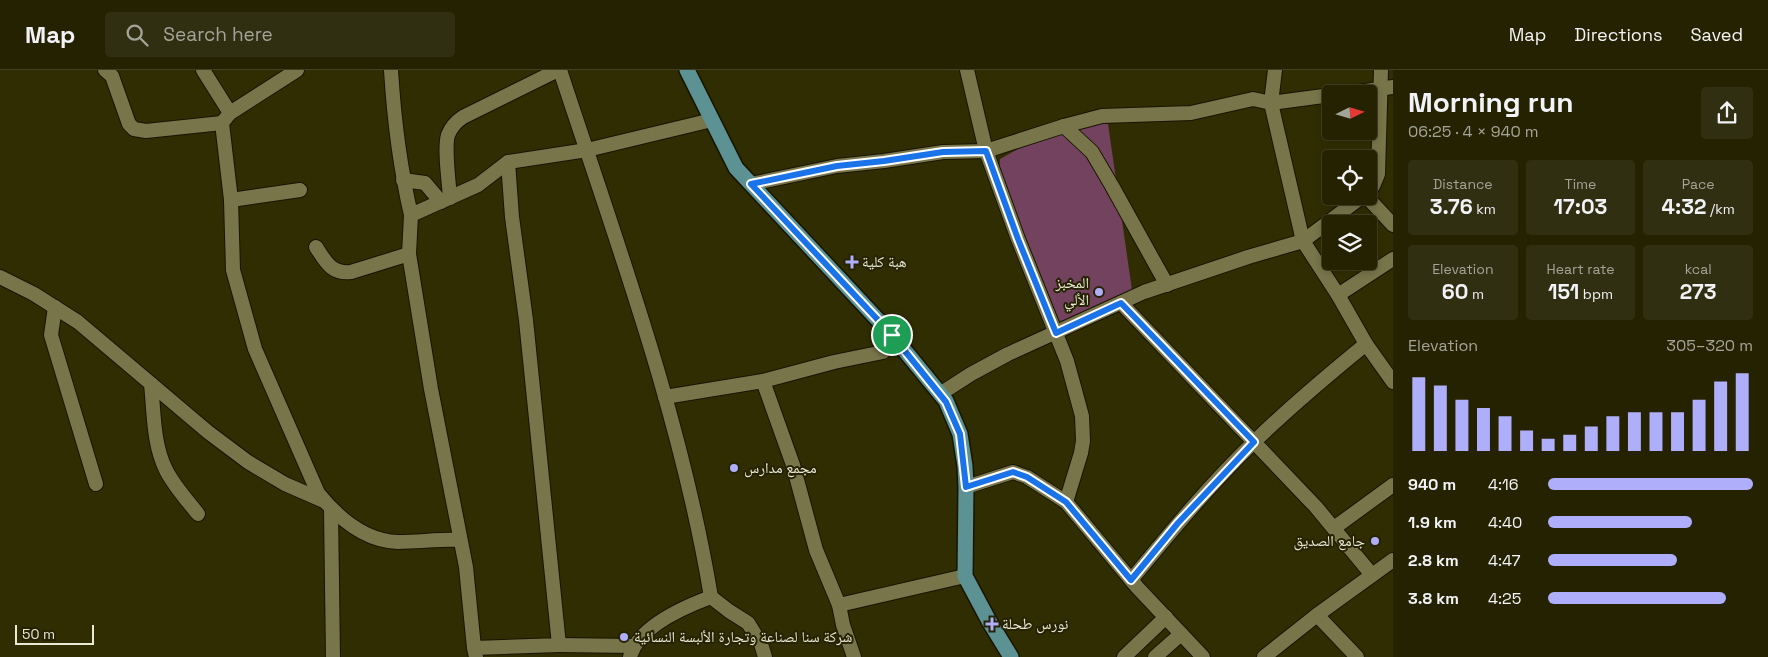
<!DOCTYPE html>
<html lang="en">
<head>
<meta charset="utf-8">
<style>
	:root { --surface:#252202; --page:#312f11; --text:#f1f3f6; --muted:#a3a499; --line:#423f24; --accent:#aeaefa }
	body { margin:0; font-family:"Space Grotesk","Noto Naskh Arabic",sans-serif; background:var(--page); color:var(--text); height:100vh; display:flex; flex-direction:column; font-size:19px; white-space:nowrap }
	* { box-sizing:border-box; margin:0 }
	p { font-size:16px; color:var(--muted) }
	.icon { flex:none; width:28px; height:28px; fill:none; stroke:currentColor; stroke-width:2; stroke-linecap:round; stroke-linejoin:round }
	.map { position:relative; flex:1; overflow:hidden }
	.panel { display:flex; flex-direction:column; background:var(--surface); width:375px }
	.panel>* { flex:none }
	.needle { width:32px; rotate:85deg }
	.fabs { position:absolute; left:1322px; top:15px; display:grid; gap:10px }
	.fabs a { display:grid; place-items:center; width:55px; height:55px; border-radius:5px; background:var(--surface); box-shadow:0 2px 8px #0003,0 0 0 1px var(--line); font-size:25px }
	.scale { position:absolute; left:15px; bottom:12px; width:79px; box-sizing:border-box; padding-left:5px; border:2px solid #eae9d3; border-top:0; font-size:14px; line-height:18px; white-space:nowrap; color:#eae9d3; -webkit-text-stroke:4px #262304; paint-order:stroke }
	.pin { position:absolute; display:grid; place-items:center; width:42px; height:42px; color:#fff; margin:-21px; border:2px solid #fff; border-radius:50%; box-shadow:0 1px 5px #0007 }
	.round { display:grid; place-items:center; flex:none; width:52px; height:52px; border-radius:5px; background:var(--page) }
	.headline { display:flex; align-items:center; justify-content:space-between; height:85px; padding:0 15px }
	h1 { font-size:28px; font-weight:600; line-height:38px }
	.figures { display:grid; grid-template-columns:repeat(3,1fr); gap:8px; height:85px; padding:5px 15px }
	.figures div { display:grid; align-content:center; border-radius:5px; background:var(--page); text-align:center }
	.figures b { font-size:21px; font-weight:600 }
	.figures small { font-size:14px; font-weight:400 }
	.figures p { font-size:14px }
	.chart { height:140px; padding:10px 15px }
	.chart p { display:flex; justify-content:space-between }
	.chart svg { width:100%; height:90px; margin-top:5px; stroke:var(--accent); stroke-width:6 }
	ul { padding:0 15px; list-style:none; font-size:16px }
	li { display:grid; grid-template-columns:80px 60px 1fr; align-items:center; height:38px }
	li i { height:12px; border-radius:6px; background:var(--accent) }
	header { display:flex; align-items:center; gap:30px; box-sizing:border-box; height:70px; padding:0 25px; background:var(--surface); border-bottom:1px solid var(--line) }
	header strong { font-size:24px }
	nav { display:flex; gap:28px; margin-inline-start:auto; font-size:18px }
	.search { width:350px; height:45px; background:var(--page); display:flex; align-items:center; gap:12px; box-sizing:border-box; padding:0 18px; border-radius:5px; color:var(--muted); font-size:19px }
	main { display:flex; flex:1; min-height:0 }
	.map>svg:first-child { display:block }
</style>
</head>
<body>
<header>
<strong>Map</strong>
<div class="search"><svg class="icon" aria-label="search" viewBox="0 0 24 24"><circle cx="10" cy="10" r="6"/><path d="M15 15l6 6"/></svg>Search here</div>
<nav><a>Map</a><a>Directions</a><a>Saved</a></nav>
</header>
<main>
<div class="map">
<svg width="1393" height="587" viewBox="0 0 1393 587">
	<rect width="100%" height="100%" fill="#312d02"/>
	<!-- green -->
	<path fill="#73425f" d="M1098 51 1108 54 1132 220 1059 254 999 104 1000 89 1016 80 1060 61Z"/>
	<g fill="none" stroke-linecap="round" stroke-linejoin="round">
		<!-- minor casing -->
		<g stroke="#181400" stroke-width="16">
			<g id="minor">
				<path d="M105 0 112 6 129 54 134 59 146 61 222 53"/>
				<path d="M203 0 230 43"/>
				<path d="M297 0 230 43 222 53 231 130 233 200 255 279 318 423C338 448 365 471 398 472 419 472 440 469 460 470"/>
				<path d="M391 0C394 49 400 97 411 145"/>
				<path d="M560 0C617 174 681 346 711 527 684 537 638 557 630 587"/>
				<path d="M1275 0 1271 33 1331 25"/>
				<path d="M1345 24 1393 17"/>
				<path d="M1064 56 1092 82 1112 116 1167 215"/>
				<path d="M508 92 587 80 712 50"/>
				<path d="M403 110 425 113 441 132"/>
				<path d="M751 114 837 96 884 91 943 82 986 81 967 0"/>
				<path d="M1369 121 1373 116 1378 104 1381 0"/>
				<path d="M1366 126 1393 155"/>
				<path d="M450 128C449 112 444 78 448 65 451 57 457 51 463 47L558 0"/>
				<path d="M231 130 300 120"/>
				<path d="M316 177C326 192 331 204 351 202L409 184"/>
				<path d="M0 207 34 224 78 252 208 362 248 392 285 414 324 431"/>
				<path d="M1338 225 1393 189"/>
				<path d="M1121 233 1316 437 1372 505"/>
				<path d="M55 237 51 265 96 414"/>
				<path d="M763 311 793 395 816 480 839 535 843 555 854 587"/>
				<path d="M151 314C154 342 153 374 166 400 174 416 187 430 198 444"/>
				<path d="M940 324 971 304 1008 284 1144 222 1248 187 1303 171 1363 126"/>
				<path d="M665 327 763 311 834 292 883 282 892 265"/>
				<path d="M966 417 1013 402 1027 407 1066 432"/>
				<path d="M331 440 333 587"/>
				<path d="M1334 458 1393 415"/>
				<path d="M1131 510C1170 463 1210 414 1255 371 1290 337 1328 305 1366 274"/>
				<path d="M711 527 729 541 748 553 761 574 765 587"/>
				<path d="M839 535 965 506"/>
				<path d="M1317 545 1357 587"/>
				<path d="M559 575 633 576"/>
				<path d="M474 578 559 575 526 250 512 147 508 92 478 115 411 145 409 184 431 319 466 497 474 578 476 587"/>
				<path d="M1124 587 1166 547"/>
				<path d="M1155 587 1181 564"/>
				<path d="M1203 587 1137 517 1066 432 1081 383 1083 371 1082 346 1067 291 1018 169 986 81 1064 56 1102 46 1191 43 1253 29 1271 33 1303 171 1338 225 1366 274 1393 312"/>
				<path d="M1264 587 1317 545 1393 490"/>
			</g>
		</g>
		<!-- major casing -->
		<g stroke="#181400" stroke-width="18">
			<path id="major" d="M687 0 736 98 892 265 946 331 960 364 965 396 966 417 965 506 989 551 1011 587"/>
		</g>
		<!-- minor -->
		<use href="#minor" stroke="#78754b" stroke-width="14"/>
		<!-- major -->
		<use href="#major" stroke="#5c9294" stroke-width="15"/>
	</g>
	<g fill="none" stroke-linecap="round" stroke-linejoin="round">
		<!-- route casing -->
		<g stroke="#fff" stroke-width="10">
			<path id="route" d="M986 81 1018 169 1056 263 1121 233 1254 372 1178 453 1131 510 1066 432 1027 407 1013 402 966 417 960 364 946 332 892 265 751 114 837 96 884 91 943 82Z"/>
		</g>
		<!-- route -->
		<use href="#route" stroke="#1a73e8" stroke-width="6"/>
	</g>
	<!-- markers -->
	<g fill="#aeaefa" stroke="#262304" stroke-width="2">
		<path d="M849.5 184.5h5v5h5v5h-5v5h-5v-5h-5v-5h5z"/>
		<circle cx="1099" cy="222" r="5"/>
		<circle cx="734" cy="398" r="5"/>
		<circle cx="1375" cy="471" r="5"/>
		<path d="M989.5 546.5h5v5h5v5h-5v5h-5v-5h-5v-5h5z"/>
		<circle cx="624" cy="567" r="5"/>
	</g>
	<g text-anchor="middle" stroke-width="4" stroke-linejoin="round" paint-order="stroke">
		<!-- poi labels -->
		<g font-size="15" fill="#eae9d3" stroke="#262304" text-anchor="start">
			<text x="862" y="197">هبة كلية</text>
			<text x="1089" y="218" text-anchor="end">المخبز<tspan x="1089" dy="17">الألي</tspan></text>
			<text x="744" y="403">مجمع مدارس</text>
			<text x="1365" y="476" text-anchor="end">جامع الصديق</text>
			<text x="1002" y="559">نورس طحلة</text>
			<text x="634" y="572">شركة سنا لصناعة وتجارة الألبسة النسائية</text>
		</g>
	</g>
</svg>
<div class="fabs">
<a><svg class="needle" viewBox="-14 -14 28 28"><path d="M0-13l5 13h-10z" fill="#e53935"/><path d="M0 13l5-13h-10z" fill="#a3a499"/></svg></a>
<a><svg class="icon" aria-label="locate" viewBox="0 0 24 24"><circle cx="12" cy="12" r="6"/><path d="M12 2v4M12 18v4M2 12h4M18 12h4"/></svg></a>
<a><svg class="icon" aria-label="layers" viewBox="0 0 24 24"><path d="M12 4l9 5-9 5-9-5zM3 14l9 5 9-5"/></svg></a>
</div>
<div class="scale">50 m</div>
<div class="pin" style="left:892px;top:265px;background:#1e9e55"><svg class="icon" aria-label="arrive" viewBox="0 0 24 24"><path d="M6 21V4h12l-3 4 3 4H6"/></svg></div>
</div>
<section class="panel">
<div class="headline"><div><h1>Morning run</h1><p>06:25 · 4 × 940 m</p></div><a class="round"><svg class="icon" aria-label="share" viewBox="0 0 24 24"><path d="M12 15V3M7 8l5-5 5 5M5 13v7h14v-7"/></svg></a></div>
<div class="figures">
<div><p>Distance</p><b>3.76<small> km</small></b></div>
<div><p>Time</p><b>17:03</b></div>
<div><p>Pace</p><b>4:32<small> /km</small></b></div>
</div>
<div class="figures">
<div><p>Elevation</p><b>60<small> m</small></b></div>
<div><p>Heart rate</p><b>151<small> bpm</small></b></div>
<div><p>kcal</p><b>273</b></div>
</div>
<div class="chart"><p><span>Elevation</span>305–320 m</p>
<svg viewBox="0 0 160 44" preserveAspectRatio="none"><path d="M5 44V8M15 44V12M25 44V19M35 44V23M45 44V27M55 44V34M65 44V38M75 44V36M85 44V32M95 44V27M105 44V25M115 44V25M125 44V25M135 44V19M145 44V10M155 44V6"/></svg>
</div>
<ul>
<li><b>940 m</b>4:16<i style="width:100%"></i></li>
<li><b>1.9 km</b>4:40<i style="width:70%"></i></li>
<li><b>2.8 km</b>4:47<i style="width:63%"></i></li>
<li><b>3.8 km</b>4:25<i style="width:87%"></i></li>
</ul>
</section>
</main>
</body>
</html>
